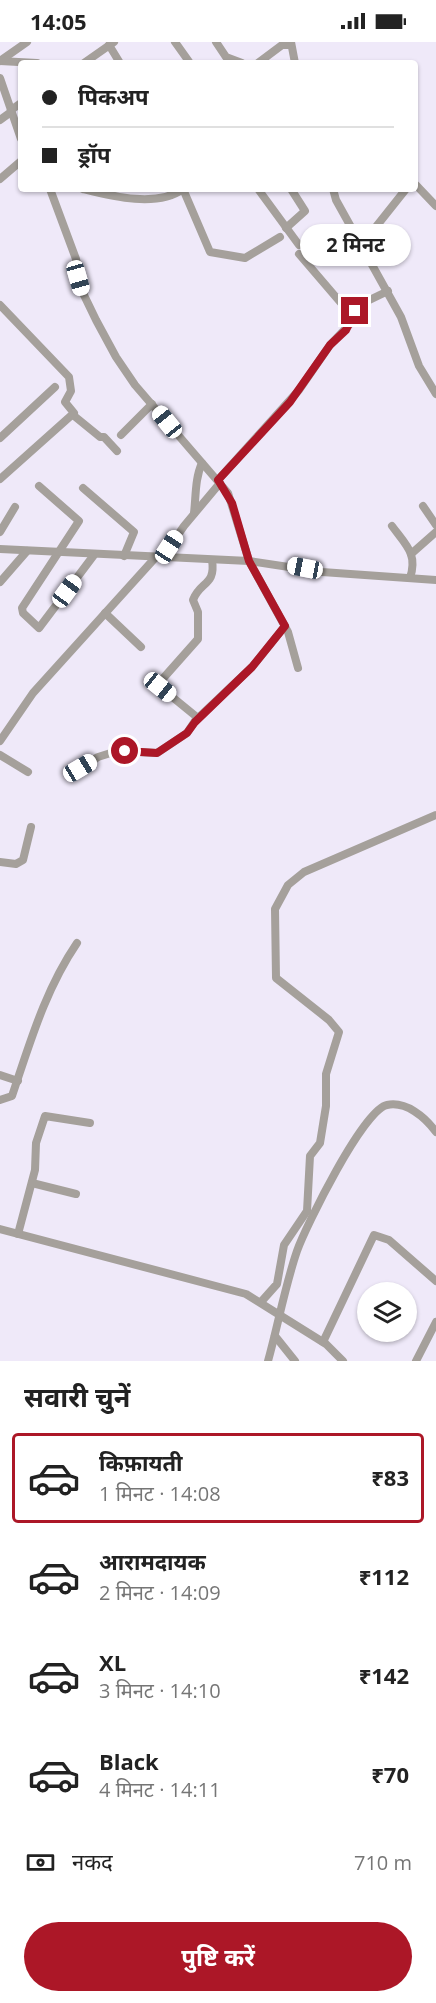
<!DOCTYPE html>
<html lang="hi">
<head>
<meta charset="utf-8">
<style>
	body { margin:0; font-family:"Open Sans","Noto Sans Devanagari",sans-serif; background:#f6f6f6; color:#222; height:100vh; display:flex; flex-direction:column; font-size:22px; white-space:nowrap }
	* { box-sizing:border-box; margin:0 }
	p { font-size:20px; color:#767676 }
	.icon { flex:none; width:33px; height:33px; fill:none; stroke:currentColor; stroke-width:2; stroke-linecap:round; stroke-linejoin:round }
	.map { position:relative; height:1319px; overflow:hidden }
	.panel { display:flex; flex-direction:column; background:#fff; flex:1 }
	.panel>* { flex:none }
	.top-card { position:absolute; left:18px; top:18px; width:400px; height:132px; border-radius:6px; box-shadow:0 2px 4px #0004; display:grid; align-content:center; height:132px; padding:0 24px; background:#fff }
	.tools { position:absolute; left:357px; top:1240px; display:grid; gap:12px }
	.tools a { display:grid; place-items:center; width:60px; height:60px; border-radius:50%; background:#fff; box-shadow:0 2px 4px #0004; font-size:30px }
	.end { position:absolute; width:27px; height:27px; margin:-14px; border:8px solid #ac1727; background:#fff; box-shadow:0 0 0 3px #fff }
	.from { border-radius:50% }
	.bubble { position:absolute; height:42px; border-radius:21px; background:#fff; box-shadow:0 2px 4px #0004; font-size:20px; font-weight:700; line-height:42px; text-align:center }
	.car { position:absolute; width:18px; height:36px; margin:-18px -9px; border-radius:8px; box-shadow:0 0 4px 2px #0007; background:linear-gradient(#fff 24%,#345 0 40%,#fff 0 76%,#345 0 86%,#fff 0) }
	.top-card b { display:flex; align-items:center; gap:21px; height:57px; font-size:22px }
	.top-card b+b { border-top:2px solid #e0e0e0 }
	.top-card i { width:15px; height:15px; background:#222 }
	ul { padding:0; list-style:none }
	li { display:flex; align-items:center; gap:18px; height:90px; margin:0 12px 9px; padding:0 12px; border:3px solid transparent; border-radius:6px }
	li div { flex:1 }
	li b { display:block; font-size:22px }
	li em { font-style:normal; font-weight:700 }
	li.on { border-color:#ac1727 }
	li>.icon { width:54px; height:54px; stroke-width:1.5 }
	h2 { padding:0 24px; font-size:27px; line-height:72px }
	.pay { display:flex; align-items:center; gap:15px; height:66px; padding:0 24px; font-size:22px }
	.pay p { margin-inline-start:auto }
	.primary-button { display:flex; gap:12px; margin-top:auto; padding:12px 24px }
	.primary-button a { flex:1; height:69px; border-radius:36px; background:#ac1727; color:#fff; font-size:24px; font-weight:700; line-height:69px; text-align:center }
	.status { display:flex; justify-content:space-between; align-items:center; height:42px; padding:0 30px; background:#fff; direction:ltr }
	.status svg { height:16px; fill:currentColor }
	.map>svg:first-child { display:block }
	.lines { fill:none; stroke-linecap:round; stroke-linejoin:round }
	.minor { stroke:#a5a09b; stroke-width:8 }
	.route { stroke:#ac1727; stroke-width:8 }
</style>
</head>
<body>
<div class="status"><b>14:05</b><svg viewBox="0 0 49 12"><path d="M0 12V9h3v3zM5 12V6h3v6zM10 12V3h3v9zM15 12V0h3v12zM26 1h20v11H26zM47 4h2v5h-2z"/></svg></div>
<div class="map">
<svg width="436" height="1319" viewBox="0 0 436 1319">
	<rect width="100%" height="100%" fill="#efe9f9"/>
	<g class="lines">
		<!-- minor -->
		<g class="minor">
			<polyline points="175,0 190,21"/>
			<polyline points="216,0 226,15 242,21"/>
			<polyline points="291,0 295,21"/>
			<polyline points="109,3 120,21"/>
			<polyline points="0,19 37,21"/>
			<polyline points="0,19 27,0"/>
			<polyline points="84,21 114,0"/>
			<polyline points="258,21 282,3 291,3"/>
			<polyline points="0,36 21,97"/>
			<polyline points="11,68 21,61"/>
			<polyline points="0,78 11,70"/>
			<polyline points="0,137 21,119"/>
			<polyline points="416,143 436,164"/>
			<polyline points="50,147 76,217 82,249 96,278 116,315 135,343 228,451 249,519 288,590 298,626"/>
			<path d="M83,147C111,154 157,166 183,147"/>
			<polyline points="183,147 210,210 245,216 280,195"/>
			<polyline points="258,147 299,203"/>
			<polyline points="333,147 336,158 401,275 419,324 436,352"/>
			<polyline points="286,186 305,169 291,147"/>
			<polyline points="359,199 375,186 406,147"/>
			<polyline points="299,212 353,275"/>
			<polyline points="0,263 69,335 71,349 65,360 74,371 0,437"/>
			<polyline points="73,373 100,395 104,395 117,409"/>
			<polyline points="121,393 152,362"/>
			<polyline points="0,396 55,345"/>
			<polyline points="218,438 299,348 330,303 349,283 357,264 388,249"/>
			<polyline points="39,444 79,479 22,566 23,571 39,586 94,513"/>
			<polyline points="83,446 134,490 124,514"/>
			<polyline points="423,464 436,483"/>
			<path d="M194,471C196,454 195,436 202,421"/>
			<path d="M392,484C406,503 418,512 410,536"/>
			<polyline points="0,490 15,465"/>
			<polyline points="0,507 249,519 322,530 436,538"/>
			<polyline points="411,512 436,490"/>
			<polyline points="162,516 184,484 220,441"/>
			<polyline points="0,540 27,509"/>
			<polyline points="105,571 141,605"/>
			<path d="M198,676L160,645L159,641L198,597V570L193,558C200,539 216,544 212,518"/>
			<polyline points="0,699 33,651 155,516"/>
			<polyline points="0,713 28,730"/>
			<polyline points="80,726 98,715 117,709 157,711 187,691 195,679 252,625 285,584"/>
			<polyline points="0,820 16,822 23,818 31,785"/>
			<polyline points="0,1033 18,1039"/>
			<path d="M0,1058L12,1054C30,1001 45,948 77,901"/>
			<polyline points="32,1141 76,1152"/>
			<polyline points="0,1187 246,1252 326,1302 343,1319"/>
			<polyline points="18,1192 35,1128 36,1101 45,1074 90,1081"/>
			<polyline points="261,1260 277,1242 284,1203 307,1169 310,1114 320,1101 326,1064 326,1032 339,990 329,978 276,936 275,867 288,843 304,830 436,773"/>
			<polyline points="275,1294 295,1319"/>
			<polyline points="323,1300 374,1193 389,1198 436,1239"/>
			<path d="M268,1319C278,1283 285,1244 297,1209C306,1184 363,1068 387,1063C406,1059 425,1075 436,1090"/>
			<polyline points="416,1319 436,1280"/>
		</g>
	</g>
	<g class="lines">
		<!-- route -->
		<polyline class="route" points="125,709 157,711 187,691 195,680 252,625 285,584 249,519 232,461 218,438 290,360 330,303 346,288 355,269"/>
	</g>
</svg>
<div class="tools">
<a><svg class="icon" aria-label="layers" viewBox="0 0 24 24"><path d="M12 4l9 5-9 5-9-5zM3 14l9 5 9-5"/></svg></a>
</div>
<i class="end from" style="left:125px;top:709px"></i>
<i class="end" style="left:355px;top:269px"></i>
<div class="bubble" style="left:300px;top:182px;width:111px">2 मिनट</div>
<i class="car" style="left:78px;top:236px;rotate:164deg"></i>
<i class="car" style="left:167px;top:380px;rotate:321deg"></i>
<i class="car" style="left:169px;top:505px;rotate:33deg"></i>
<i class="car" style="left:305px;top:526px;rotate:281deg"></i>
<i class="car" style="left:67px;top:549px;rotate:36deg"></i>
<i class="car" style="left:160px;top:645px;rotate:129deg"></i>
<i class="car" style="left:80px;top:726px;rotate:59deg"></i>
<div class="top-card">
<b><i class="from"></i>पिकअप</b>
<b><i></i>ड्रॉप</b>
</div>
</div>
<section class="panel">
<h2>सवारी चुनें</h2>
<ul>
<li class="on"><svg class="icon" aria-label="car" viewBox="0 0 24 24"><path d="M5 17H2v-5l4-1 3-4h7l3 4 3 1v5h-3M9 17h6M6 11h13"/><circle cx="7" cy="17" r="2"/><circle cx="17" cy="17" r="2"/></svg><div><b>किफ़ायती</b><p>1 मिनट · 14:08</p></div><em>₹83</em></li>
<li><svg class="icon" aria-label="car" viewBox="0 0 24 24"><path d="M5 17H2v-5l4-1 3-4h7l3 4 3 1v5h-3M9 17h6M6 11h13"/><circle cx="7" cy="17" r="2"/><circle cx="17" cy="17" r="2"/></svg><div><b>आरामदायक</b><p>2 मिनट · 14:09</p></div><em>₹112</em></li>
<li><svg class="icon" aria-label="car" viewBox="0 0 24 24"><path d="M5 17H2v-5l4-1 3-4h7l3 4 3 1v5h-3M9 17h6M6 11h13"/><circle cx="7" cy="17" r="2"/><circle cx="17" cy="17" r="2"/></svg><div><b>XL</b><p>3 मिनट · 14:10</p></div><em>₹142</em></li>
<li><svg class="icon" aria-label="car" viewBox="0 0 24 24"><path d="M5 17H2v-5l4-1 3-4h7l3 4 3 1v5h-3M9 17h6M6 11h13"/><circle cx="7" cy="17" r="2"/><circle cx="17" cy="17" r="2"/></svg><div><b>Black</b><p>4 मिनट · 14:11</p></div><em>₹70</em></li>
</ul>
<div class="pay"><svg class="icon" aria-label="cash" viewBox="0 0 24 24"><path d="M3 7h18v10H3z"/><circle cx="12" cy="12" r="2"/></svg>नकद<p>710 m</p></div>
<div class="primary-button"><a>पुष्टि करें</a></div>
</section>
</body>
</html>
